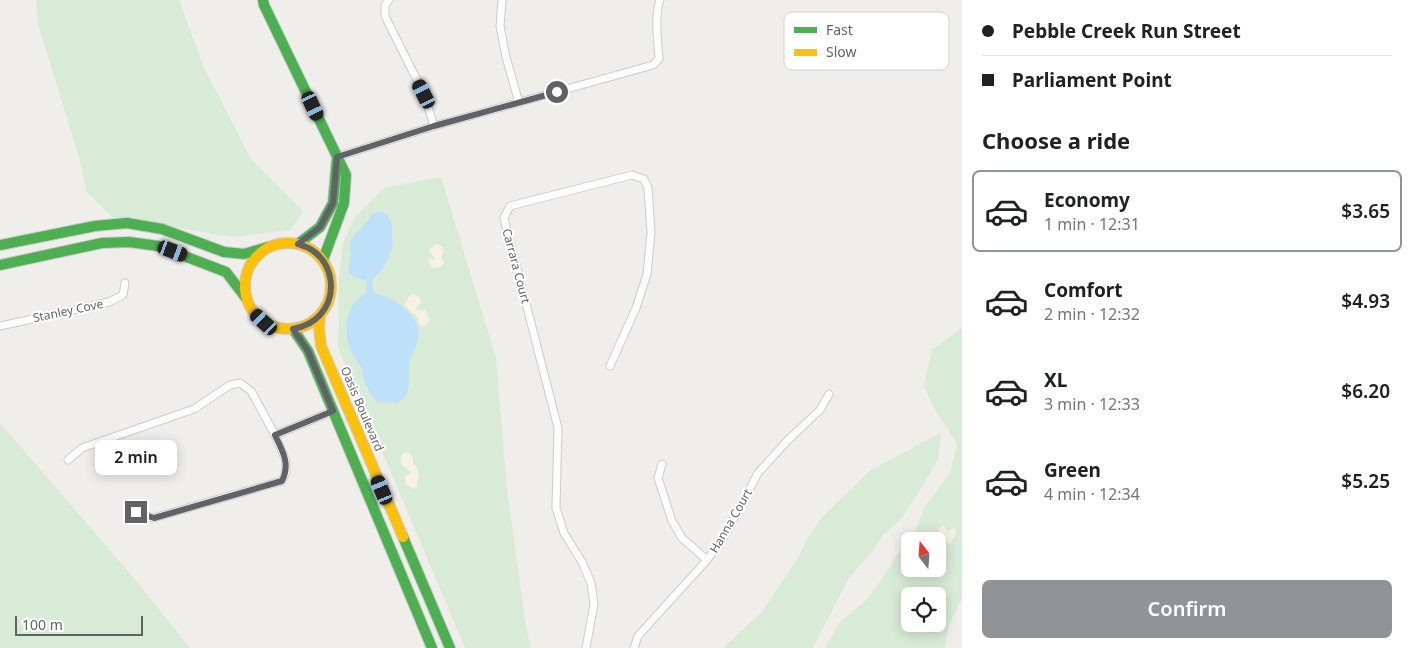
<!DOCTYPE html>
<html lang="en">
<head>
<meta charset="utf-8">
<style>
	body { margin:0; font-family:"Noto Sans",sans-serif; background:#f6f6f6; color:#202124; height:100vh; display:flex; flex-direction:column; font-size:19px; white-space:nowrap }
	* { box-sizing:border-box; margin:0 }
	p { font-size:16px; color:#757577 }
	.icon { flex:none; width:28px; height:28px; fill:none; stroke:currentColor; stroke-width:2; stroke-linecap:round; stroke-linejoin:round }
	.map { position:relative; flex:1; overflow:hidden }
	.sheet { display:flex; flex-direction:column; background:#fff; width:450px }
	.sheet>* { flex:none }
	.banner { display:grid; align-content:center; height:110px; padding:0 20px; background:#fff }
	.needle { width:32px; rotate:343deg }
	.buttons { position:absolute; left:901px; top:532px; display:grid; gap:10px }
	.buttons a { display:grid; place-items:center; width:45px; height:45px; border-radius:8px; background:#fff; box-shadow:0 2px 12px #0003; font-size:25px }
	.scale { position:absolute; left:15px; bottom:12px; width:128px; box-sizing:border-box; padding-left:5px; border:2px solid #5f6368; border-top:0; font-size:14px; line-height:18px; white-space:nowrap; color:#5f6368; -webkit-text-stroke:4px #fff; paint-order:stroke }
	.end { position:absolute; width:22px; height:22px; margin:-11px; border:6px solid #5f6368; background:#fff; box-shadow:0 0 0 2px #fff }
	.from { border-radius:50% }
	.bubble { position:absolute; height:35px; border-radius:8px; background:#fff; box-shadow:0 2px 12px #0003; font-size:16px; font-weight:600; line-height:35px; text-align:center }
	.car { position:absolute; width:15px; height:30px; margin:-15px -8px; border-radius:6px; box-shadow:0 0 4px 1px #0007; background:linear-gradient(#222 24%,#8ab4d8 0 40%,#222 0 76%,#8ab4d8 0 86%,#222 0) }
	.banner b { display:flex; align-items:center; gap:18px; height:48px; font-size:19px }
	.banner b+b { border-top:1px solid #e0e0e0 }
	.banner i { width:12px; height:12px; background:#202124 }
	ul { padding:0; list-style:none }
	li { display:flex; align-items:center; gap:15px; height:82px; margin:0 10px 8px; padding:0 10px; border:2px solid transparent; border-radius:8px }
	li div { flex:1 }
	li b { display:block; font-size:19px }
	li em { font-style:normal; font-weight:600 }
	li.current { border-color:#919496 }
	li>.icon { width:45px; height:45px; stroke-width:1.5 }
	h2 { padding:0 20px; font-size:22px; line-height:60px }
	.button { display:flex; gap:10px; margin-top:auto; padding:10px 20px }
	.button a { flex:1; height:58px; border-radius:8px; background:#919496; color:#fff; font-size:20px; font-weight:600; line-height:58px; text-align:center }
	main { display:flex; flex:1; min-height:0 }
	.map>svg:first-child { display:block }
	.green { fill:#d8ebd6; fill-rule:evenodd }
	.sand { fill:#f6f1e1 }
	.water { fill:#bfe0f9 }
	.lines { fill:none; stroke-linecap:round; stroke-linejoin:round }
	.street-casing { stroke:#cbcccc; stroke-width:9 }
	.fast-casing { stroke:#cacacb; stroke-width:12 }
	.slow-casing { stroke:#cacacb; stroke-width:12 }
	.street { stroke:#fdfcfc; stroke-width:7 }
	.fast { stroke:#4caf50; stroke-width:10 }
	.slow { stroke:#ffc107; stroke-width:10 }
	.route { stroke:#5f6368; stroke-width:6 }
	.labels { text-anchor:middle; stroke-width:4; stroke-linejoin:round; paint-order:stroke }
	.street-label { font-size:12px; fill:#5f6368; stroke:#fff }
	.key { fill:#fff; stroke:#cfd0d2; stroke-width:1 }
	.key-label { font-size:14px; fill:#5f6368 }
</style>
</head>
<body>
<main>
<div class="map">
<svg width="962" height="648" viewBox="0 0 962 648">
	<rect width="100%" height="100%" fill="#efeeea"/>
	<!-- green -->
	<g class="green">
		<polygon points="36,0 179,0 204,68 251,159 303,211 291,230 233,237 112,217 87,192 79,157 38,24"/>
		<polygon points="441,177 496,358 507,489 526,627 531,648 465,648 338,347 339,278 343,243 355,217 384,188"/>
		<path d="M962,328V598L949,624L945,648H825L840,622L867,599L884,576L897,555L909,543L914,535L924,508L950,473L957,444L934,408L924,386L932,350ZM910,541H938V569H910ZM910,596H938V624H910Z"/>
		<polygon points="0,423 133,577 190,648 0,648"/>
		<polygon points="941,433 938,459 923,485 901,519 884,534 872,552 848,579 813,648 723,648 762,612 796,561 807,539 824,515 871,470"/>
	</g>
	<!-- sand -->
	<g class="sand">
		<path d="M437,244L441,246L444,251L441,257L444,264C439,268 437,269 431,267L428,259L432,258V260H434V257L429,252L430,248Z"/>
		<polygon points="411,294 413,294 419,297 421,302 417,306 416,310 424,310 427,312 427,316 430,319 428,323 424,327 419,324 418,318 403,304 407,301 408,297 411,296"/>
		<path d="M408,452L413,458V464L416,465L419,477L417,482V487L413,489L410,486L406,485L404,477L411,472C405,468 398,462 402,454Z"/>
		<polygon points="942,526 944,526 948,532 952,529 954,528 956,533 951,543 945,543 944,545 945,551 941,554 938,551 938,541 931,540 934,536 940,535 938,530"/>
	</g>
	<!-- water -->
	<path class="water" d="M377,212H383L388,216L391,221L393,247L384,267L372,281V286L375,293C381,296 387,297 393,300C403,306 413,314 417,325C422,337 415,347 411,358C408,365 409,374 409,381C409,403 396,405 377,402C372,396 365,386 364,379C363,377 363,374 363,371C362,366 357,363 355,358C345,342 343,324 352,306C358,296 369,296 367,281L350,275C346,267 350,263 351,255C351,250 349,248 350,243C352,235 360,231 365,224C368,221 370,218 372,214Z"/>
	<g class="lines">
		<defs>
			<g id="street">
				<polyline points="389,0 385,5 385,16 424,94 434,126"/>
				<polyline points="502,0 500,26 506,57 519,103"/>
				<path d="M337,157L434,126L653,65L659,59C658,42 654,16 660,0"/>
				<polyline points="0,326 109,302 123,295 125,283"/>
				<polyline points="275,435 333,411"/>
				<polyline points="68,460 82,448 194,409 230,385 240,383 251,391 275,435 286,461 286,472 282,481 153,518 136,512"/>
				<polyline points="662,464 658,478 672,521 682,538 707,560"/>
				<polyline points="586,648 594,604 591,583 582,562 564,533 556,508 558,428 504,218 510,206 632,175 644,179 648,188 651,233 647,274 636,308 610,366"/>
				<polyline points="634,648 638,636 707,560 724,537 758,473 788,440 820,410 829,394"/>
			</g>
			<g id="fast">
				<polyline points="263,0 264,5 346,175 344,203 323,260"/>
				<polyline points="298,244 320,227 333,203 337,158"/>
				<polyline points="0,245 95,226 127,223 162,229 224,252 244,254 268,247"/>
				<polyline points="0,265 102,243 129,242 158,246 226,272 246,298"/>
				<polyline points="293,329 308,351 432,648"/>
				<polyline points="403,537 450,648"/>
			</g>
			<g id="slow">
				<circle cx="288" cy="286" r="43"/>
				<polyline points="320,316 319,327 321,346 403,537"/>
			</g>
		</defs>
		<!-- street casing -->
		<use href="#street" class="street-casing"/>
		<!-- fast casing -->
		<use href="#fast" class="fast-casing"/>
		<!-- slow casing -->
		<use href="#slow" class="slow-casing"/>
		<!-- street -->
		<use href="#street" class="street"/>
		<!-- fast -->
		<use href="#fast" class="fast"/>
		<!-- slow -->
		<use href="#slow" class="slow"/>
	</g>
	<g class="lines">
		<!-- route -->
		<path class="route" d="M136,512L154,518L282,481C291,463 282,451 275,435L333,411L308,351L293,329C303,327 313,323 320,315C337,296 334,265 312,250C308,247 303,246 298,244L320,227L333,203L337,157L434,126L557,92"/>
	</g>
	<g class="labels">
		<!-- street labels -->
		<g class="street-label">
			<text transform="translate(516 266) rotate(75)" y="4">Carrara Court</text>
			<text transform="translate(68 311) rotate(-12)" y="4">Stanley Cove</text>
			<text transform="translate(362 409) rotate(67)" y="4">Oasis Boulevard</text>
			<text transform="translate(731 521) rotate(-60)" y="4">Hanna Court</text>
		</g>
	</g>
	<!-- legend -->
	<rect x="784" y="12" width="165" height="58" rx="8" class="key"/>
	<rect x="794" y="27" width="23" height="6" fill="#4caf50"/>
	<rect x="794" y="49" width="23" height="7" fill="#ffc107"/>
	<g class="key-label">
		<text x="826" y="35">Fast</text>
		<text x="826" y="57">Slow</text>
	</g>
</svg>
<div class="buttons">
<a><svg class="needle" viewBox="-14 -14 28 28"><path d="M0-13l5 13h-10z" fill="#e53935"/><path d="M0 13l5-13h-10z" fill="#757577"/></svg></a>
<a><svg class="icon" aria-label="locate" viewBox="0 0 24 24"><circle cx="12" cy="12" r="6"/><path d="M12 2v4M12 18v4M2 12h4M18 12h4"/></svg></a>
</div>
<div class="scale">100 m</div>
<i class="end from" style="left:557px;top:92px"></i>
<i class="end" style="left:136px;top:512px"></i>
<div class="bubble" style="left:95px;top:440px;width:82px">2 min</div>
<i class="car" style="left:424px;top:94px;rotate:333deg"></i>
<i class="car" style="left:313px;top:106px;rotate:155deg"></i>
<i class="car" style="left:173px;top:251px;rotate:111deg"></i>
<i class="car" style="left:264px;top:322px;rotate:313deg"></i>
<i class="car" style="left:382px;top:490px;rotate:337deg"></i>
</div>
<section class="sheet">
<div class="banner">
<b><i class="from"></i>Pebble Creek Run Street</b>
<b><i></i>Parliament Point</b>
</div>
<h2>Choose a ride</h2>
<ul>
<li class="current"><svg class="icon" aria-label="car" viewBox="0 0 24 24"><path d="M5 17H2v-5l4-1 3-4h7l3 4 3 1v5h-3M9 17h6M6 11h13"/><circle cx="7" cy="17" r="2"/><circle cx="17" cy="17" r="2"/></svg><div><b>Economy</b><p>1 min · 12:31</p></div><em>$3.65</em></li>
<li><svg class="icon" aria-label="car" viewBox="0 0 24 24"><path d="M5 17H2v-5l4-1 3-4h7l3 4 3 1v5h-3M9 17h6M6 11h13"/><circle cx="7" cy="17" r="2"/><circle cx="17" cy="17" r="2"/></svg><div><b>Comfort</b><p>2 min · 12:32</p></div><em>$4.93</em></li>
<li><svg class="icon" aria-label="car" viewBox="0 0 24 24"><path d="M5 17H2v-5l4-1 3-4h7l3 4 3 1v5h-3M9 17h6M6 11h13"/><circle cx="7" cy="17" r="2"/><circle cx="17" cy="17" r="2"/></svg><div><b>XL</b><p>3 min · 12:33</p></div><em>$6.20</em></li>
<li><svg class="icon" aria-label="car" viewBox="0 0 24 24"><path d="M5 17H2v-5l4-1 3-4h7l3 4 3 1v5h-3M9 17h6M6 11h13"/><circle cx="7" cy="17" r="2"/><circle cx="17" cy="17" r="2"/></svg><div><b>Green</b><p>4 min · 12:34</p></div><em>$5.25</em></li>
</ul>
<div class="button"><a>Confirm</a></div>
</section>
</main>
</body>
</html>
